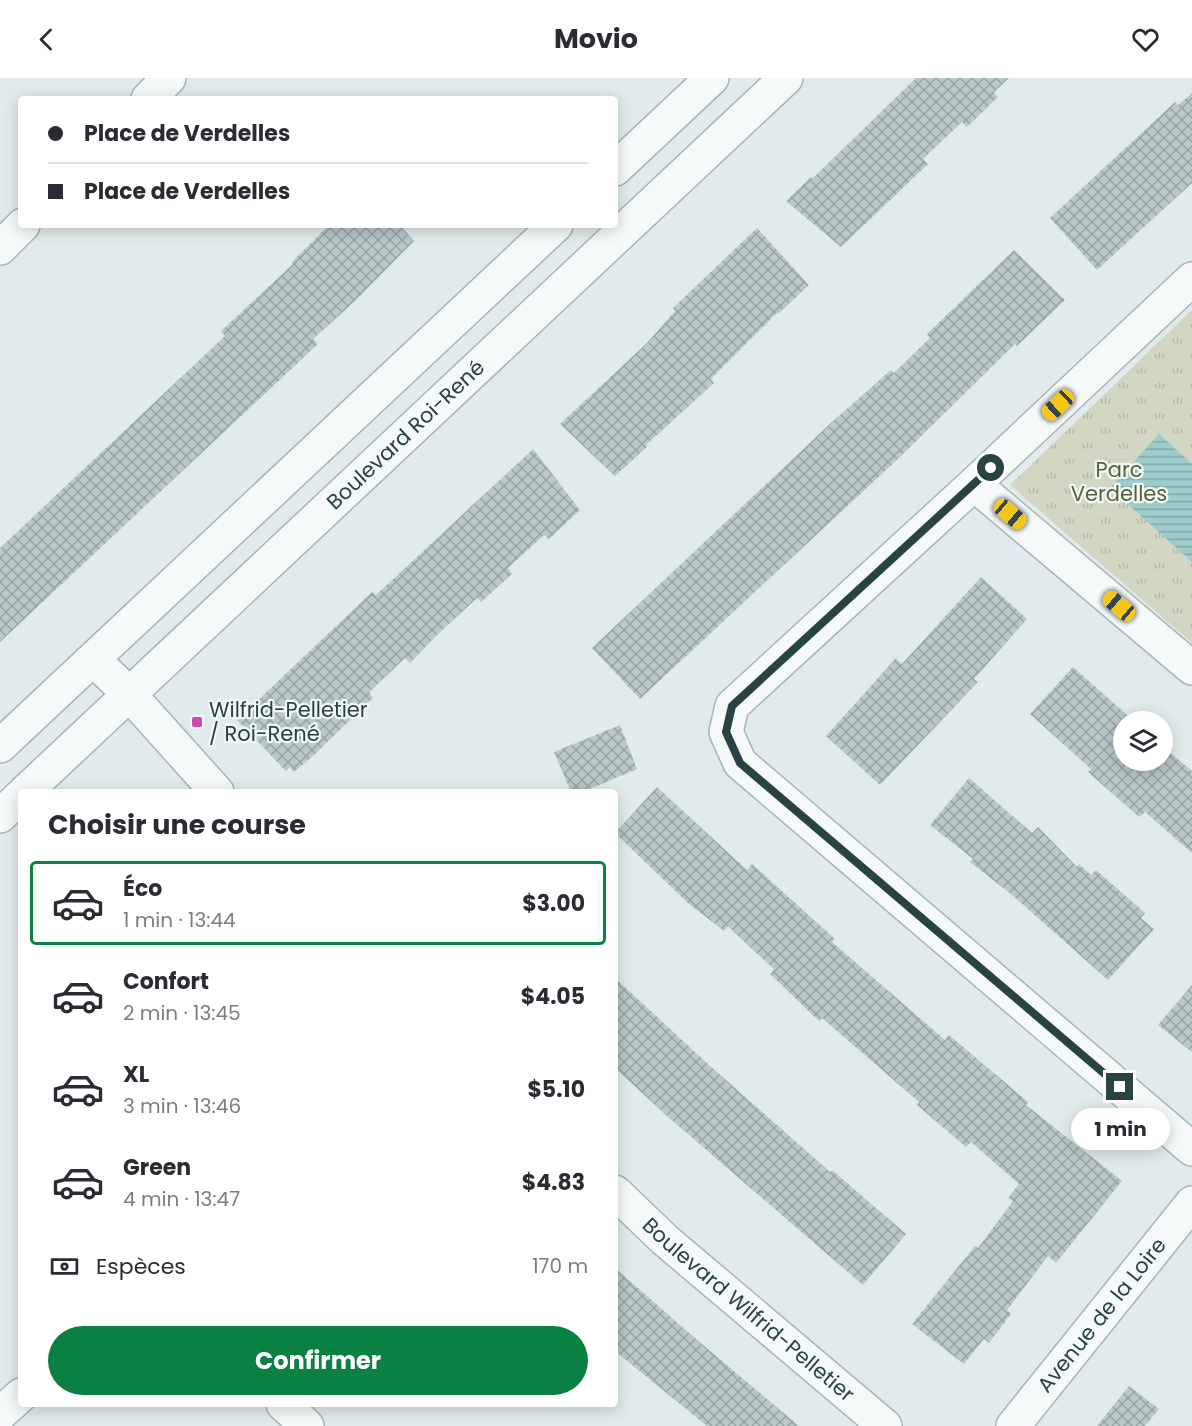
<!DOCTYPE html>
<html lang="fr">
<head>
<meta charset="utf-8">
<style>
	body { margin:0; font-family:Poppins,sans-serif; background:#f7f7f7; color:#2b2b33; height:100vh; display:flex; flex-direction:column; font-size:22px; white-space:nowrap }
	* { box-sizing:border-box; margin:0 }
	p { font-size:20px; color:#7c7c81 }
	.icon { flex:none; width:33px; height:33px; fill:none; stroke:currentColor; stroke-width:2; stroke-linecap:round; stroke-linejoin:round }
	.map { position:relative; flex:1; overflow:hidden }
	.panel { position:absolute; left:18px; top:711px; width:600px; height:618px; display:flex; flex-direction:column; background:#fff; border-radius:6px; box-shadow:0 3px 15px #0003 }
	.panel>* { flex:none }
	.hud { position:absolute; left:18px; top:18px; width:600px; height:132px; border-radius:6px; box-shadow:0 3px 15px #0003; display:grid; align-content:center; height:132px; padding:0 30px; background:#fff }
	.controls { position:absolute; left:1113px; top:633px; display:grid; gap:12px }
	.controls a { display:grid; place-items:center; width:60px; height:60px; border-radius:50%; background:#fff; box-shadow:0 3px 15px #0003; font-size:30px }
	.end { position:absolute; width:27px; height:27px; margin:-14px; border:8px solid #294344; background:#fff; box-shadow:0 0 0 3px #fff }
	.from { border-radius:50% }
	.bubble { position:absolute; height:42px; border-radius:21px; background:#fff; box-shadow:0 3px 15px #0003; font-size:20px; font-weight:700; line-height:42px; text-align:center }
	.car { position:absolute; width:18px; height:36px; margin:-18px -9px; border-radius:8px; box-shadow:0 0 4px 2px #0007; background:linear-gradient(#f5c518 24%,#345 0 40%,#f5c518 0 76%,#345 0 86%,#f5c518 0) }
	.hud b { display:flex; align-items:center; gap:21px; height:57px; font-size:22px }
	.hud b+b { border-top:2px solid #e1e1e2 }
	.hud i { width:15px; height:15px; background:#2b2b33 }
	ul { padding:0; list-style:none }
	li { display:flex; align-items:center; gap:18px; height:84px; margin:0 12px 9px; padding:0 18px; border:3px solid transparent; border-radius:6px }
	li div { flex:1 }
	li b { display:block; font-size:22px }
	li em { font-style:normal; font-weight:700 }
	li.active { border-color:#0b8043 }
	li>.icon { width:54px; height:54px; stroke-width:1.5 }
	h2 { padding:0 30px; font-size:27px; line-height:72px }
	.pay { display:flex; align-items:center; gap:15px; height:66px; padding:0 30px; font-size:22px }
	.pay p { margin-inline-start:auto }
	.primary-button { display:flex; gap:12px; margin-top:auto; padding:12px 30px }
	.primary-button a { flex:1; height:69px; border-radius:36px; background:#0b8043; color:#fff; font-size:24px; font-weight:700; line-height:69px; text-align:center }
	header { display:flex; justify-content:space-between; align-items:center; height:78px; padding:0 30px; background:#fff; font-size:27px; font-weight:700 }
	.map>svg:first-child { display:block }
	.park { fill:url(#park-tufts) }
	.water { fill:url(#water-rules) }
	.building { fill:url(#building-cross-hatch) }
	.lines { fill:none; stroke-linecap:round; stroke-linejoin:round }
	.minor-casing { stroke:#a7b5b6; stroke-width:36 }
	.minor { stroke:#f6f9f9; stroke-width:33 }
	.route { stroke:#294344; stroke-width:8 }
	.poi-dot { fill:#d543ad; stroke:#f2f8f8; stroke-width:2 }
	.labels { text-anchor:middle; stroke-width:4.5; stroke-linejoin:round; paint-order:stroke }
	.street-label { font-size:21px; fill:#294344; stroke:#f2f8f8 }
	.park-label { font-size:21px; fill:#576136; stroke:#f2f8f8 }
	.poi-label { font-size:21px; fill:#294344; stroke:#f2f8f8; text-anchor:start }
</style>
</head>
<body>
<header><svg class="icon" aria-label="back" viewBox="0 0 24 24"><path d="M15 5l-7 7 7 7"/></svg>Movio<svg class="icon" aria-label="heart" viewBox="0 0 24 24"><path d="M12 20l-8-8c-3-5 5-10 8-4 3-6 11-1 8 4z"/></svg></header>
<div class="map">
<svg width="1192" height="1348" viewBox="0 0 1192 1348">
	<defs>
		<pattern id="park-tufts" width="24" height="20" patternUnits="userSpaceOnUse" patternTransform="scale(1.5)"><rect width="24" height="20" fill="#d2d6c3"/><path d="M3 7l-1-3M5 7V3M7 7l1-3M15 17l-1-3M17 17v-4M19 17l1-3" fill="none" stroke="#b4b9a9"/></pattern>
		<pattern id="water-rules" width="6" height="5" patternUnits="userSpaceOnUse" patternTransform="scale(1.5)"><rect width="6" height="5" fill="#9ccdca"/><path d="M0 2.5h6" fill="none" stroke="#7fa8a6"/></pattern>
		<pattern id="building-cross-hatch" width="8" height="8" patternUnits="userSpaceOnUse" patternTransform="scale(1.5)"><rect width="8" height="8" fill="#b9c8c9"/><path d="M0 0l8 8M0 8l8-8" fill="none" stroke="#96a4a5"/></pattern>
	</defs>
	<rect width="100%" height="100%" fill="#e2ebeb"/>
	<!-- park -->
	<polygon class="park" points="1192,232 1192,565 1010,407"/>
	<!-- water -->
	<polygon class="water" points="1159,356 1192,386 1192,484 1110,410"/>
	<!-- building -->
	<g class="building">
		<polygon points="916,0 1009,0 994,14 998,19 967,49 962,44 923,81 928,86 841,169 786,123 811,99 812,101"/>
		<polygon points="1192,15 1192,105 1097,192 1050,140 1175,24 1178,27"/>
		<polygon points="329,147 400,147 414,163 356,222 313,261 318,266 0,564 0,470 225,258 221,253 293,186 292,184"/>
		<polygon points="757,150 809,207 778,236 777,235 711,301 714,305 646,367 647,369 615,398 560,346 647,265 675,233 673,230"/>
		<polygon points="1014,172 1065,222 1017,268 1015,266 900,379 640,621 592,570 832,344 891,292 894,295 930,260 927,256"/>
		<polygon points="533,371 580,432 549,461 544,457 508,490 512,496 481,524 477,520 439,555 410,585 405,580 369,614 373,620 314,677 294,694 290,689 286,693 237,642 372,514 376,517"/>
		<polygon points="981,499 1027,541 974,601 978,604 880,707 826,658 896,580 902,586"/>
		<polygon points="1073,589 1135,644 1124,644 1124,682 1162,682 1162,668 1192,693 1192,775 1145,734 1139,739 1088,694 1091,691 1030,636"/>
		<polygon points="620,647 637,691 582,714 571,714 554,674"/>
		<polygon points="969,700 1032,755 1038,749 1077,789 1079,786 1091,797 1096,792 1145,835 1141,840 1154,851 1108,902 1011,816 970,784 973,781 930,747"/>
		<polygon points="657,709 747,792 752,786 835,861 832,864 945,962 949,957 1028,1024 1026,1027 1122,1103 1056,1185 1048,1178 1007,1232 1011,1236 989,1265 984,1261 964,1286 912,1246 975,1168 978,1170 1013,1123 1008,1120 1019,1106 971,1064 966,1069 917,1027 919,1024 822,940 819,943 770,896 774,891 752,871 728,848 724,853 688,825 615,755"/>
		<polygon points="615,900 709,987 830,1094 832,1092 906,1156 863,1207 667,1038 615,990"/>
		<polygon points="1192,907 1192,974 1158,947"/>
		<polygon points="615,1190 696,1261 799,1348 707,1348 615,1273"/>
		<polygon points="1129,1308 1159,1331 1145,1348 1097,1348"/>
	</g>
	<g class="lines">
		<defs>
			<g id="minor">
				<polyline points="148,21 169,0"/>
				<polyline points="615,91 712,0"/>
				<polyline points="0,170 23,147"/>
				<polyline points="1192,201 974,406 732,628 726,654 740,685 1192,1071"/>
				<polyline points="974,406 1192,590"/>
				<polyline points="93,581 129,616 217,714"/>
				<polyline points="0,668 556,147"/>
				<path id="s1" d="M25,714L786,0"/>
				<polyline points="0,738 21,718"/>
				<path id="s2" d="M615,1114L665,1162L885,1348"/>
				<polyline points="283,1326 307,1348"/>
				<polyline points="0,1336 21,1317"/>
				<path id="s3" d="M1013,1348L1192,1125"/>
			</g>
		</defs>
		<!-- minor casing -->
		<use href="#minor" class="minor-casing"/>
		<!-- minor -->
		<use href="#minor" class="minor"/>
	</g>
	<g class="lines">
		<!-- route -->
		<polyline class="route" points="991,390 732,628 726,654 740,685 1120,1009"/>
	</g>
	<!-- markers -->
	<rect class="poi-dot" x="191" y="638" width="12" height="12" rx="3"/>
	<g class="labels">
		<!-- street labels -->
		<g class="street-label">
			<text dy="7" stroke="none"><textPath href="#s1" startOffset="522">Boulevard Roi-René</textPath></text>
			<text dy="7" stroke="none"><textPath href="#s2" startOffset="178">Boulevard Wilfrid-Pelletier</textPath></text>
			<text dy="7" stroke="none"><textPath href="#s3" startOffset="142">Avenue de la Loire</textPath></text>
		</g>
		<!-- park labels -->
		<g class="park-label">
			<text x="1119" y="399">Parc<tspan x="1119" dy="24">Verdelles</tspan></text>
		</g>
		<!-- poi labels -->
		<g class="poi-label">
			<text x="209" y="639">Wilfrid-Pelletier<tspan x="209" dy="24">/ Roi-René</tspan></text>
		</g>
	</g>
</svg>
<div class="controls">
<a><svg class="icon" aria-label="layers" viewBox="0 0 24 24"><path d="M12 4l9 5-9 5-9-5zM3 14l9 5 9-5"/></svg></a>
</div>
<i class="end from" style="left:991px;top:390px"></i>
<i class="end" style="left:1120px;top:1009px"></i>
<div class="bubble" style="left:1071px;top:1030px;width:99px">1 min</div>
<i class="car" style="left:1058px;top:327px;rotate:227deg"></i>
<i class="car" style="left:1010px;top:436px;rotate:130deg"></i>
<i class="car" style="left:1119px;top:528px;rotate:310deg"></i>
<div class="hud">
<b><i class="from"></i>Place de Verdelles</b>
<b><i></i>Place de Verdelles</b>
</div>
<section class="panel">
<h2>Choisir une course</h2>
<ul>
<li class="active"><svg class="icon" aria-label="car" viewBox="0 0 24 24"><path d="M5 17H2v-5l4-1 3-4h7l3 4 3 1v5h-3M9 17h6M6 11h13"/><circle cx="7" cy="17" r="2"/><circle cx="17" cy="17" r="2"/></svg><div><b>Éco</b><p>1 min · 13:44</p></div><em>$3.00</em></li>
<li><svg class="icon" aria-label="car" viewBox="0 0 24 24"><path d="M5 17H2v-5l4-1 3-4h7l3 4 3 1v5h-3M9 17h6M6 11h13"/><circle cx="7" cy="17" r="2"/><circle cx="17" cy="17" r="2"/></svg><div><b>Confort</b><p>2 min · 13:45</p></div><em>$4.05</em></li>
<li><svg class="icon" aria-label="car" viewBox="0 0 24 24"><path d="M5 17H2v-5l4-1 3-4h7l3 4 3 1v5h-3M9 17h6M6 11h13"/><circle cx="7" cy="17" r="2"/><circle cx="17" cy="17" r="2"/></svg><div><b>XL</b><p>3 min · 13:46</p></div><em>$5.10</em></li>
<li><svg class="icon" aria-label="car" viewBox="0 0 24 24"><path d="M5 17H2v-5l4-1 3-4h7l3 4 3 1v5h-3M9 17h6M6 11h13"/><circle cx="7" cy="17" r="2"/><circle cx="17" cy="17" r="2"/></svg><div><b>Green</b><p>4 min · 13:47</p></div><em>$4.83</em></li>
</ul>
<div class="pay"><svg class="icon" aria-label="cash" viewBox="0 0 24 24"><path d="M3 7h18v10H3z"/><circle cx="12" cy="12" r="2"/></svg>Espèces<p>170 m</p></div>
<div class="primary-button"><a>Confirmer</a></div>
</section>
</div>
</body>
</html>
